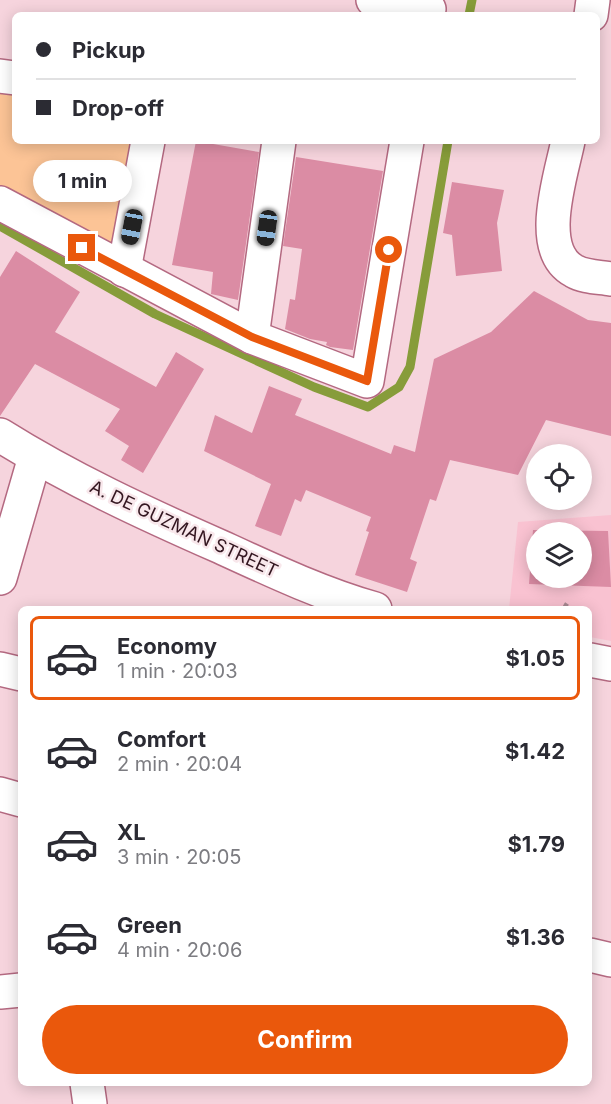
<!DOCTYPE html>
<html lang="en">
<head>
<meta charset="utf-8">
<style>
	body { margin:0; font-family:Inter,sans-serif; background:#f7f7f7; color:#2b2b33; height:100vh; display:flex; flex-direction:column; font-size:22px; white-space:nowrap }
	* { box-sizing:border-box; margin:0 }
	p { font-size:20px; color:#7c7c81 }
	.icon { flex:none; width:33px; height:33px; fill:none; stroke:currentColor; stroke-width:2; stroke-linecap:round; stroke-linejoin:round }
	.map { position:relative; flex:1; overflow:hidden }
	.sheet { position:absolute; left:18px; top:606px; width:574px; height:480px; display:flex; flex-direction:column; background:#fff; border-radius:9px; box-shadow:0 3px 15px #0003 }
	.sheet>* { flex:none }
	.top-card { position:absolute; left:12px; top:12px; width:588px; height:132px; border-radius:9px; box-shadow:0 3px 15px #0003; display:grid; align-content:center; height:132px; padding:0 24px; background:#fff }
	.buttons { position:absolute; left:526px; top:444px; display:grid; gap:12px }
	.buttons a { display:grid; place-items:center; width:66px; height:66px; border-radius:50%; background:#fff; box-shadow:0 3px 15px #0003; font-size:30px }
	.end { position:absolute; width:27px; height:27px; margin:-14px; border:8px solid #ea580c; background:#fff; box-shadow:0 0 0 3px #fff }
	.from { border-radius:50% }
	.bubble { position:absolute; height:42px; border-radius:21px; background:#fff; box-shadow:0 3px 15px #0003; font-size:20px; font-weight:700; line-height:42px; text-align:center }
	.car { position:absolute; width:18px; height:36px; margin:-18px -9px; border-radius:8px; box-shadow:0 0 4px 2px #0007; background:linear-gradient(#222 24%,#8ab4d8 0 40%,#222 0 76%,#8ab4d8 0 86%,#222 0) }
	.top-card b { display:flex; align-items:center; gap:21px; height:57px; font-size:22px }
	.top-card b+b { border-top:2px solid #e1e1e2 }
	.top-card i { width:15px; height:15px; background:#2b2b33 }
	ul { padding:10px 0 0; list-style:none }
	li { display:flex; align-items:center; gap:18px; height:84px; margin:0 12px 9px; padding:0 12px; border:3px solid transparent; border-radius:9px }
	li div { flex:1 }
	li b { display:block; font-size:22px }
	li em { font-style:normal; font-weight:700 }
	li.selected { border-color:#ea580c }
	li>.icon { width:54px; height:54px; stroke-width:1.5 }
	.action { display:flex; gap:12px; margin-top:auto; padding:12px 24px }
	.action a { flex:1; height:69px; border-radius:36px; background:#ea580c; color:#fff; font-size:24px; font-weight:700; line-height:69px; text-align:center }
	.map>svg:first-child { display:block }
	.built { fill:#f9c2d1; fill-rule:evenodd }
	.green { fill:#fcc496 }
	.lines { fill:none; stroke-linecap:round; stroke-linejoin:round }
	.stream { stroke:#879c3a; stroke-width:9 }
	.building { fill:#db8ca4; fill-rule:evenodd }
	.minor-casing { stroke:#b46981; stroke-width:36 }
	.path { stroke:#a98992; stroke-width:4; stroke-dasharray:4.5 4.5; stroke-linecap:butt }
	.minor { stroke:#fff; stroke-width:33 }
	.route { stroke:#ea580c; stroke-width:8 }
	.labels { text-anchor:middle; stroke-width:5; stroke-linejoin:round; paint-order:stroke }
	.street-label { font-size:18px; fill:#331620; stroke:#f8e7eb }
</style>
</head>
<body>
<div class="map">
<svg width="611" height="1104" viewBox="0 0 611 1104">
	<rect width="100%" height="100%" fill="#f6d4dd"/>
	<!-- built -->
	<path class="built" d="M611,515V641L590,637V609H509L518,522ZM537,532H582V578H537Z"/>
	<!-- green -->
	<polygon class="green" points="0,83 15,85 15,141 140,141 116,252 0,189"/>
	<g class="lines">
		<!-- stream -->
		<g class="stream">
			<polyline points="469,15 472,0"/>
			<polyline points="0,226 155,314 314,387 368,407 399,387 410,367 448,141"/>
		</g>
	</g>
	<!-- building -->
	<g class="building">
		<polygon points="196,141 259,152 238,300 211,294 213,272 172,265"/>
		<polygon points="296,157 383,171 353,350 330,347 326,345 327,342 310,339 285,329 290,299 295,300 302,249 283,246"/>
		<polygon points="452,182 504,190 497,223 502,271 456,276 452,235 443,233"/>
		<polygon points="16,251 80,292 55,332 156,387 176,352 204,369 143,473 121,460 129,446 105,431 120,409 35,364 0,416 0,277"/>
		<polygon points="534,291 588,320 611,323 611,436 546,420 518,475 450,460 436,501 430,499 410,559 417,562 407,592 355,575 369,532 366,531 371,517 306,490 301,502 295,499 281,536 255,526 271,484 204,451 215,415 252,433 269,386 302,399 295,415 391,454 394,445 415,452 434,359 491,332"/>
		<path d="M533,530L608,531L611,587L529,584ZM537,532H582V578H537Z"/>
	</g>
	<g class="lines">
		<defs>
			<g id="minor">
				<polyline points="373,0 429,9"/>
				<polyline points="591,15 593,0"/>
				<polyline points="0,76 15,78"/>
				<path d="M568,141C561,176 535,250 574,271C584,277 600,277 611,279"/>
				<polyline points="0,203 252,337 367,381 407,141"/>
				<polyline points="124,270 148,141"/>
				<polyline points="252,337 279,141"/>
				<path d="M0,435C70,479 146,514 221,547C271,570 322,594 375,609"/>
				<polyline points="0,578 35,457"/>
				<polyline points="590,660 611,664"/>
				<polyline points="0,669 21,674"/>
				<polyline points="0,794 21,800"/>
				<polyline points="590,955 611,960"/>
				<polyline points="0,992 21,990"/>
				<polyline points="87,1083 90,1104"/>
			</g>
		</defs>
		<!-- minor casing -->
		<use href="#minor" class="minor-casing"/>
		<!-- path -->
		<polyline class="path" points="564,604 572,609"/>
		<!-- minor -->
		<use href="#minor" class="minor"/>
	</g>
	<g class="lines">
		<!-- route -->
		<polyline class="route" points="82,248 252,337 367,381 389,250"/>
	</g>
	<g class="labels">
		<!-- street labels -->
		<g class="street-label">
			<text transform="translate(184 529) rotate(25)" y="6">A. DE GUZMAN STREET</text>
		</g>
	</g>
</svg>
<div class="buttons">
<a><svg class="icon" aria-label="locate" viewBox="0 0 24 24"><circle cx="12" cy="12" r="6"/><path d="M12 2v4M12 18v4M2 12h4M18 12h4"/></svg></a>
<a><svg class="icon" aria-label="layers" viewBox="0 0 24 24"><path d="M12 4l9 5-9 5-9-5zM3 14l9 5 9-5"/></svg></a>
</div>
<i class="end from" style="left:389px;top:250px"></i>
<i class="end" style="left:82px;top:248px"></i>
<div class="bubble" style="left:33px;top:160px;width:99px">1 min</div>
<i class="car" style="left:132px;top:227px;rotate:191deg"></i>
<i class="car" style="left:267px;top:228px;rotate:188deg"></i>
<div class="top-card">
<b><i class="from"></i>Pickup</b>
<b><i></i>Drop-off</b>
</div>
<section class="sheet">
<ul>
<li class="selected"><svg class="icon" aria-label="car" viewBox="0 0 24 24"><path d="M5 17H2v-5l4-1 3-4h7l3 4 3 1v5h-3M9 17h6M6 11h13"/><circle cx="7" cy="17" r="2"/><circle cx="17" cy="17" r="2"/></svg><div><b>Economy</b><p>1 min · 20:03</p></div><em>$1.05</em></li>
<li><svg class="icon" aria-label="car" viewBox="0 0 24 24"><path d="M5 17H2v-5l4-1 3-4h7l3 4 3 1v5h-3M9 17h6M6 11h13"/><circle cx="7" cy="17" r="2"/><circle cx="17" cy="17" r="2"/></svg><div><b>Comfort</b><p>2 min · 20:04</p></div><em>$1.42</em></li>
<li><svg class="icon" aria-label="car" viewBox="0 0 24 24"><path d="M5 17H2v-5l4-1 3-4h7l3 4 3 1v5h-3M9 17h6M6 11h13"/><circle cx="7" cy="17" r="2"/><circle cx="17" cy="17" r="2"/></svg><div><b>XL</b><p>3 min · 20:05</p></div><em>$1.79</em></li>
<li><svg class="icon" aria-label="car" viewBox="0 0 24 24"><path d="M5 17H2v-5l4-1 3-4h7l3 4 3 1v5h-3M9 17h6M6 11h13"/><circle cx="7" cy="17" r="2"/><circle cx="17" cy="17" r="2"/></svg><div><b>Green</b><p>4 min · 20:06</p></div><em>$1.36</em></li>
</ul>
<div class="action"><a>Confirm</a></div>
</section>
</div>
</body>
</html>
